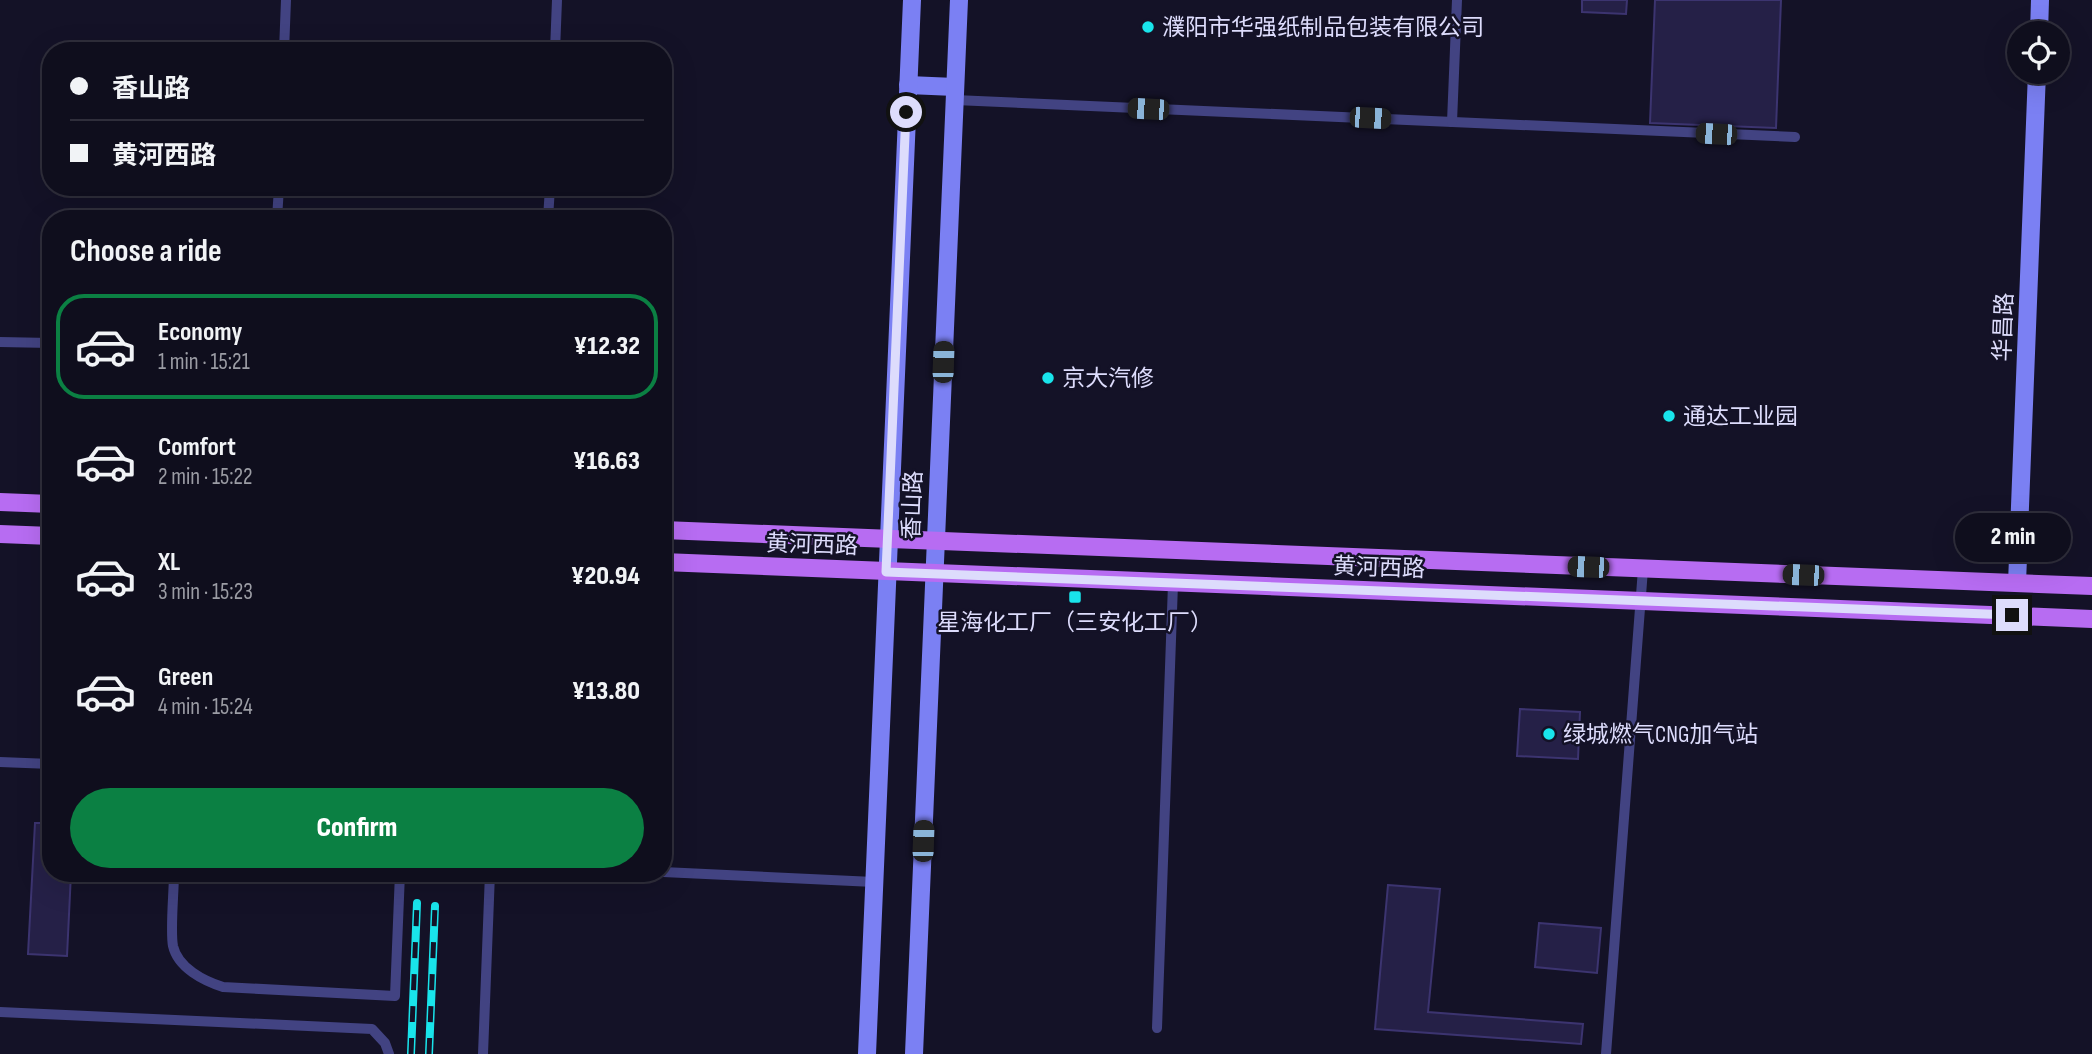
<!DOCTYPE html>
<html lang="en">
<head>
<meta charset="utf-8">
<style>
	body { margin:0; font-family:"Sofia Sans Condensed","Noto Sans SC",sans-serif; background:#1d1c2a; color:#f1f3f6; height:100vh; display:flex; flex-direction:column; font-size:26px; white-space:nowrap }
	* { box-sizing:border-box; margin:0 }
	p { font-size:23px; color:#9b9ca4 }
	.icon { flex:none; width:38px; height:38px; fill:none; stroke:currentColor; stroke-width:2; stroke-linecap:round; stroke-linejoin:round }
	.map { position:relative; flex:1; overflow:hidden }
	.side { position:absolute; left:42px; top:210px; width:630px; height:672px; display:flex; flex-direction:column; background:#0f0e1d; border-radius:28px; box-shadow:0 7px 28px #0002,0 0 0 2px #2f2e3b }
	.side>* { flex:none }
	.hud { position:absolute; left:42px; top:42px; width:630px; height:154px; border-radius:28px; box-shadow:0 7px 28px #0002,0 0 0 2px #2f2e3b; display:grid; align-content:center; height:154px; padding:0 28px; background:#0f0e1d }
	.tools { position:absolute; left:2007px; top:21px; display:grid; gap:14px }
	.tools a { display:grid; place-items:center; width:63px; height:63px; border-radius:50%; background:#0f0e1d; box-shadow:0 7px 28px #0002,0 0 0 2px #2f2e3b; font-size:35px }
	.end { position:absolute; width:32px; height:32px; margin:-16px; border:9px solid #dddcfc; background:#111; box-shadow:0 0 0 4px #111 }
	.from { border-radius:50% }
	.bubble { position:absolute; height:49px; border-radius:24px; background:#0f0e1d; box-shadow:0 7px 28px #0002,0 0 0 2px #2f2e3b; font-size:23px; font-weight:800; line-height:49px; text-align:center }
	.car { position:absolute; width:21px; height:42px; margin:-21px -10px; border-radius:9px; box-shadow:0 0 5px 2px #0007; background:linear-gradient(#222 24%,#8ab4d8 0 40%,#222 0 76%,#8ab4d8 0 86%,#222 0) }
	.hud b { display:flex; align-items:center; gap:24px; height:66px; font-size:26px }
	.hud b+b { border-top:2px solid #2f2e3b }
	.hud i { width:18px; height:18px; background:#f1f3f6 }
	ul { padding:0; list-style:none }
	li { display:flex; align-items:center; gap:21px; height:105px; margin:0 14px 10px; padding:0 14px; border:4px solid transparent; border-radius:28px }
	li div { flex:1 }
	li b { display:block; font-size:26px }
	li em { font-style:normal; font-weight:800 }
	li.current { border-color:#0b8043 }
	li>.icon { width:63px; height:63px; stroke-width:1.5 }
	h2 { padding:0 28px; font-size:32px; line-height:84px }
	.button { display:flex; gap:14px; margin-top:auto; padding:14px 28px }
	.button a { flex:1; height:80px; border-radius:42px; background:#0b8043; color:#fff; font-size:28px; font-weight:800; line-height:80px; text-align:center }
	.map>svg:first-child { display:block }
	.building { fill:#252047; stroke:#3c3470; stroke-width:2 }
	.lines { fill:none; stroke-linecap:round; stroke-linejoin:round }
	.lane { stroke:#424382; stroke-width:10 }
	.secondary { stroke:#7b80f3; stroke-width:18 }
	.primary { stroke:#b76cf2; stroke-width:18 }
	.rail-casing { stroke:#19e4eb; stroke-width:8 }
	.rail { stroke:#141227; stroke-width:5; stroke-dasharray:16; stroke-linecap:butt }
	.route { stroke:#dddcfc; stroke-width:9 }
	.poi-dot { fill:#19e4eb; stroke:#141227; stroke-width:2.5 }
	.labels { text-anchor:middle; stroke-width:5; stroke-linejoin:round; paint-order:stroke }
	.poi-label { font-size:23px; fill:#dddcfc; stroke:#141227; text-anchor:start }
	.street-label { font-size:23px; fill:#dddcfc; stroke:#141227 }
</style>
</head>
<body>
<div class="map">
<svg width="2092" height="1054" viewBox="0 0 2092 1054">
	<rect width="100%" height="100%" fill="#141227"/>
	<!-- building -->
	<g class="building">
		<polygon points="1582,0 1627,0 1626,14 1582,12"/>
		<polygon points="1655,0 1781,0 1776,128 1650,123"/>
		<polygon points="1520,709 1580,712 1578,759 1517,756"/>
		<polygon points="35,823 51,823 51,873 71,873 67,956 28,954"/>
		<polygon points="1388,885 1440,889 1428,1012 1583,1024 1581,1044 1375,1029"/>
		<polygon points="1539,923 1601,928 1597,973 1535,967"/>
	</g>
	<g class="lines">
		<!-- lane -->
		<g class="lane">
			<polyline points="284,51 286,0"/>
			<polyline points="555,51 557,0"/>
			<polyline points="955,100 1795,137"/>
			<polyline points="1452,122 1457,0"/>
			<polyline points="277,219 279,187"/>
			<polyline points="548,219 550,187"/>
			<polyline points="0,342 51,343"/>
			<polyline points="0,762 51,764"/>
			<polyline points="663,872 874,882"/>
			<path d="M174,873C174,892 170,930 173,946C178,968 204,981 223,987L395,996L400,873"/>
			<polyline points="0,1012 372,1029 385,1043 389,1054"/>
			<polyline points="1157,1028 1173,584"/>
			<polyline points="483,1054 490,873"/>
			<polyline points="1606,1054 1643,569"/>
		</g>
		<!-- secondary -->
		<g class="secondary">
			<polyline points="2039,33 2040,0"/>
			<polyline points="908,85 955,87"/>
			<polyline points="2017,583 2037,72"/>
			<polyline points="867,1054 912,0"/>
			<polyline points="914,1054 959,0"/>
		</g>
		<!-- primary -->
		<g class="primary">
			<polyline points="0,502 51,504"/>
			<polyline points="663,530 2092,586"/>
			<polyline points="0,534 51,536"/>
			<polyline points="663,562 2092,619"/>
		</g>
		<defs>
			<g id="rail">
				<polyline points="411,1054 417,903"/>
				<polyline points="429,1054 435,906"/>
			</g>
		</defs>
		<!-- rail casing -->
		<use href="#rail" class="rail-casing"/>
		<!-- rail -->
		<use href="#rail" class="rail"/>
	</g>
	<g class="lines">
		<!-- route -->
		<polyline class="route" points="906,112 886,572 2012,615"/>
	</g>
	<!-- markers -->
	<g class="poi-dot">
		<circle cx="1148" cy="27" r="7"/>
		<circle cx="1048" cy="378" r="7"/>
		<circle cx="1669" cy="416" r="7"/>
		<rect x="1068" y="590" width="14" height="14" rx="3.5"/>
		<circle cx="1549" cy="734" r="7"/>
	</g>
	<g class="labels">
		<!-- poi labels -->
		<g class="poi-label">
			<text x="1162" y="35">濮阳市华强纸制品包装有限公司</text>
			<text x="1062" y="386">京大汽修</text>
			<text x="1683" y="424">通达工业园</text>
			<text x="1075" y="630" text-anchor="middle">星海化工厂（三安化工厂）</text>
			<text x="1563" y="742">绿城燃气CNG加气站</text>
		</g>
		<!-- street labels -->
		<g class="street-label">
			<text transform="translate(2003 327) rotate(-88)" y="8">华昌路</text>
			<text transform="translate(912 505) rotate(-88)" y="8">香山路</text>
			<text transform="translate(812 544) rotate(2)" y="8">黄河西路</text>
			<text transform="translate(1379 567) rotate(2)" y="8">黄河西路</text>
		</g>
	</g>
</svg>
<div class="tools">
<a><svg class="icon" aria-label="locate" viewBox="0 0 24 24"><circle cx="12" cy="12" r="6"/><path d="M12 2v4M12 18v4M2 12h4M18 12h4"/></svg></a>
</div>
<i class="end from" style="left:906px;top:112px"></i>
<i class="end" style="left:2012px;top:615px"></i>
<div class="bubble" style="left:1955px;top:513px;width:116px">2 min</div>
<i class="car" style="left:1148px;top:109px;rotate:273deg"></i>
<i class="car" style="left:1370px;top:118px;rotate:93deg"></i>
<i class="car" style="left:1716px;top:134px;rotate:273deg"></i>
<i class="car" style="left:943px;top:362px;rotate:2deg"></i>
<i class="car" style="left:1588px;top:567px;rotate:272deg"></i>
<i class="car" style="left:1803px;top:575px;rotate:272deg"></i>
<i class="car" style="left:923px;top:841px;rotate:2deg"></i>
<div class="hud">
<b><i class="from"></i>香山路</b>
<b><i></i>黄河西路</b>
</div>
<section class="side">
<h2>Choose a ride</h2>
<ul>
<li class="current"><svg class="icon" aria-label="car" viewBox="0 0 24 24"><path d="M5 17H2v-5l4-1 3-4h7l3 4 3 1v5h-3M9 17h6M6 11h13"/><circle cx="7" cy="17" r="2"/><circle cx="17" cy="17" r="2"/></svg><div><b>Economy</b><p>1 min · 15:21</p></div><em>¥12.32</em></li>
<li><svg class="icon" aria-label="car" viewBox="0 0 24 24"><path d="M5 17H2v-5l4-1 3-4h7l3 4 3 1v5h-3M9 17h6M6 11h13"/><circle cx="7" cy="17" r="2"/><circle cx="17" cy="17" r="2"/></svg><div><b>Comfort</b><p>2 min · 15:22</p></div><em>¥16.63</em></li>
<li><svg class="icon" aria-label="car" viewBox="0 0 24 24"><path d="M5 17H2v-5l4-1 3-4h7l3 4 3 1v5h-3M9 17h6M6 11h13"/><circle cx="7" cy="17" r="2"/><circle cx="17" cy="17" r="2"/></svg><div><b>XL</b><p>3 min · 15:23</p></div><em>¥20.94</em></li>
<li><svg class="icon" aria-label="car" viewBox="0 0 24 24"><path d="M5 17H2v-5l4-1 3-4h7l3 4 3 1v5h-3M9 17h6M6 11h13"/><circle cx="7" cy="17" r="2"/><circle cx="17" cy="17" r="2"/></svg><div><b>Green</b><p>4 min · 15:24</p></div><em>¥13.80</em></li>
</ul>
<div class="button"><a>Confirm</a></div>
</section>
</div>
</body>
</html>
